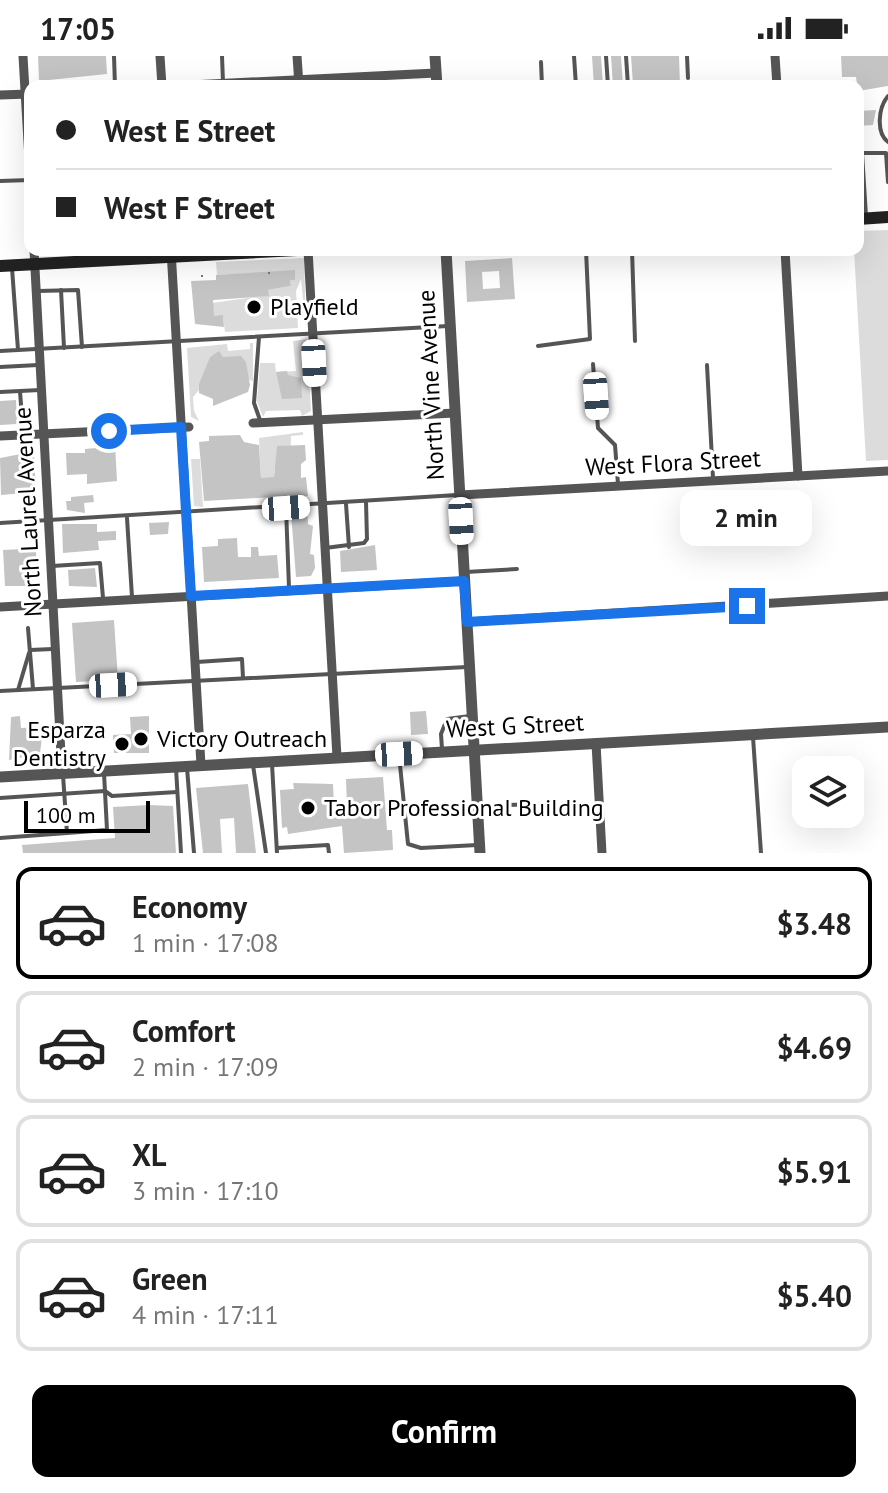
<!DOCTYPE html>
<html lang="en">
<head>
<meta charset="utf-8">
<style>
	body { margin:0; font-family:"PT Sans",sans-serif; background:#f2f2f2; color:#222; height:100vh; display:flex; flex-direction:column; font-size:30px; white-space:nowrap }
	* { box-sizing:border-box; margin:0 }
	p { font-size:26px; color:#767676 }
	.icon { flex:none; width:44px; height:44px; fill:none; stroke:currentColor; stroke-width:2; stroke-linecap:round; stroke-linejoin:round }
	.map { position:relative; height:797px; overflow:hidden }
	.panel { display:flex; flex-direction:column; background:#fff; flex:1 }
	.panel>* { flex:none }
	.guide { position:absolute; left:24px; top:24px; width:840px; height:176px; border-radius:16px; box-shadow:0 8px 32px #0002; display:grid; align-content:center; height:176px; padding:0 32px; background:#fff }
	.tools { position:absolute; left:792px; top:700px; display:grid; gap:16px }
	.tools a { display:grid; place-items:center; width:72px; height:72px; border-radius:16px; background:#fff; box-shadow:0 8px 32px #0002; font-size:40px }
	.scale { position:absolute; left:24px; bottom:20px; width:126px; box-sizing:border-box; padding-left:8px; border:4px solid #000; border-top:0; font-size:22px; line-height:28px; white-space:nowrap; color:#000; -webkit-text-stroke:6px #fff; paint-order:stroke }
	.end { position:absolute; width:36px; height:36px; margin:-18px; border:10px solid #1a73e8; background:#fff; box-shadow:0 0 0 4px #fff }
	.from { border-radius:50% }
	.bubble { position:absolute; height:56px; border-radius:16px; background:#fff; box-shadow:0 8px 32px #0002; font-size:26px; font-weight:700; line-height:56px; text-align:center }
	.car { position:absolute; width:24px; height:48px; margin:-24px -12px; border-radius:10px; box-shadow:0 0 6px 2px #0007; background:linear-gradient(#fff 24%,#345 0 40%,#fff 0 76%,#345 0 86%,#fff 0) }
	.guide b { display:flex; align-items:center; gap:28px; height:76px; font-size:30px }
	.guide b+b { border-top:2px solid #e0e0e0 }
	.guide i { width:20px; height:20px; background:#222 }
	ul { padding:14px 0 0; list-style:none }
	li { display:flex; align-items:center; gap:24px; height:112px; margin:0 16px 12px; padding:0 16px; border:4px solid #e0e0e0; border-radius:16px }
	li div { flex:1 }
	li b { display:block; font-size:30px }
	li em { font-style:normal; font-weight:700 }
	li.selected { border-color:#000 }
	li>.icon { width:72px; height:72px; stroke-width:1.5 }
	.button { display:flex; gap:16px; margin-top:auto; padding:16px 32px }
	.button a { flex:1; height:92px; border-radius:16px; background:#000; color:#fff; font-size:32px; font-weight:700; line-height:92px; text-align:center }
	.status { display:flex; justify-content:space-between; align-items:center; height:56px; padding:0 40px; background:#fff; direction:ltr }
	.status svg { height:22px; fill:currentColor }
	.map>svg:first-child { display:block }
	.green { fill:#dcdcdc }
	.building { fill:#c4c4c4; fill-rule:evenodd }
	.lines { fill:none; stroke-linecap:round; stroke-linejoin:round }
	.path { stroke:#777; stroke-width:2; stroke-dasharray:2 4; stroke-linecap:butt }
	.service { stroke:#555; stroke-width:4 }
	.minor { stroke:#555; stroke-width:9 }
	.tertiary { stroke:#555; stroke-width:11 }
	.secondary { stroke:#222; stroke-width:12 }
	.route { stroke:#1a73e8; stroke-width:10 }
	.poi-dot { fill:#000; stroke:#fff; stroke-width:3 }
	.labels { text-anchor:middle; stroke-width:6; stroke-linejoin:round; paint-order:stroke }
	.poi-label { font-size:24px; fill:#000; stroke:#fff; text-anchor:start }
	.street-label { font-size:24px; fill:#000; stroke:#fff }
</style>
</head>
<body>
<div class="status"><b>17:05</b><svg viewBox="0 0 49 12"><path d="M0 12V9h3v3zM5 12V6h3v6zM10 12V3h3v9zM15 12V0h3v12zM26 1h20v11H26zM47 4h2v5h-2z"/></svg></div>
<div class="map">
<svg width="888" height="797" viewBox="0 0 888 797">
	<rect width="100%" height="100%" fill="#fff"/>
	<!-- green -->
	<g class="green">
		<polygon points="888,174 888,404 866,405 854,194 858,194 858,175"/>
		<polygon points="304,202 306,273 301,223 296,235 298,272 225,276 223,260 214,260 212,247 268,239 268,234 291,230 290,224 295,223 295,215 217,219 216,206"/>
		<polygon points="307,283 311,355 302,360 300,354 266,355 263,361 257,345 260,307 275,307 276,316 296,315 293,285"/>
		<polygon points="250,287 253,287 253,325 247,323 246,306 241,301 223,301 219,296 210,301 199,334 193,341 194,355 199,365 191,361 187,292 227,288 228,295 250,293"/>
		<polygon points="303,376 303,379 291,380 290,413 274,414 275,428 261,422 259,382"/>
		<polygon points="191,403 200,403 203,451 194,450"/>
	</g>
	<!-- building -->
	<g class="building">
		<polygon points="38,0 106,0 107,18 39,25"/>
		<polygon points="592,0 601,0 603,30 594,30"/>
		<polygon points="611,0 621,0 623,30 613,30"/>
		<polygon points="631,0 679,0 680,30 669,30 668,26 633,28"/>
		<polygon points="841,0 888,0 888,30 858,35 856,21 842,21"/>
		<polygon points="876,54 873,69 858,70 858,55"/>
		<path d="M512,202L515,243L467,246L465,205ZM499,215L500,232L483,233L482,216Z"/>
		<polygon points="295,214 295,224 290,224 291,230 268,234 269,240 213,244 214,260 223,259 224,271 195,268 191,225 216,224 216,219"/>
		<polygon points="219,295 223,301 241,300 246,306 250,329 248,336 213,350 213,343 199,337 199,328 210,301"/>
		<polygon points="287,315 288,319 301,322 302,342 282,343 276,316"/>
		<polygon points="16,344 17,368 0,369 0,345"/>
		<polygon points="240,379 244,386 259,389 261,422 274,421 277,390 305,389 306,404 301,408 301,422 306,421 308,440 274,445 274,441 204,445 199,386 209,385 209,380"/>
		<polygon points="115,388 117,425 87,428 87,418 67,419 66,397 85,397 85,393 96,392 96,389"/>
		<polygon points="26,397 34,400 36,436 1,439 0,402"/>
		<polygon points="93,439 94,446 84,447 85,457 67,454 66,445 71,445 71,441"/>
		<polygon points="307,453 308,468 313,470 310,498 314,499 315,512 311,520 296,521 291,457"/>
		<polygon points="169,466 168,478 150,479 149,467"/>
		<polygon points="62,468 97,468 97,476 116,475 116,484 98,485 99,494 63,497"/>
		<polygon points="237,482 238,501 251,501 251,491 258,491 259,500 277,499 279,522 204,526 202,491 218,490 218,483"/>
		<polygon points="375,489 377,514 341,516 340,495"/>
		<polygon points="23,493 36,495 37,522 32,522 33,530 5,530 3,494"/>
		<polygon points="95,512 97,531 69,530 68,514"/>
		<polygon points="114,564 118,624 76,626 72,567"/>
		<polygon points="426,655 428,678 411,679 410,656"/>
		<polygon points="20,660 21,672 43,671 40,698 9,704 11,661"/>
		<polygon points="149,660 149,697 114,697 113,679 131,678 130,661"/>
		<polygon points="383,721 387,774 392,774 393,794 344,797 342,770 288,778 287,771 282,772 280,734 294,733 293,727 333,728 334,750 347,750 346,723"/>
		<polygon points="248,728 256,797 236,797 234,762 220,763 222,797 203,797 196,732"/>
		<polygon points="149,749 173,750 176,797 23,797 22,789 115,782 113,751"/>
	</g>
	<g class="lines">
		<!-- path -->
		<g class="path">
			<polyline points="269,218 269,215"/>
			<polyline points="202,219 202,225"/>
		</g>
		<!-- service -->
		<g class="service">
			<polyline points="114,0 115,30"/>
			<polyline points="222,0 223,26"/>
			<polyline points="574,0 576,30"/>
			<polyline points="606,0 608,30"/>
			<polyline points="626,0 628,30"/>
			<polyline points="687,0 688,22"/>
			<polyline points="541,6 542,30"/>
			<path d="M888,40C878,52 876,77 888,86"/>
			<polyline points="0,125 30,124"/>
			<polyline points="866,160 862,97 886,97 888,126"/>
			<polyline points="632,194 635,285"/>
			<polyline points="61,234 64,292"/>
			<polyline points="38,235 78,234 82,291"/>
			<polyline points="259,281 254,347 260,364"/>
			<polyline points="538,290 590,283 586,194"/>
			<polyline points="18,294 448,270"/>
			<polyline points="0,295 18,294 12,212"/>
			<polyline points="593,308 598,372 615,389 618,428"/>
			<polyline points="707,309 713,422"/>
			<polyline points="0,311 38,309"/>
			<polyline points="20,335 23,377"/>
			<polyline points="0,336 40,334"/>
			<polyline points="346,448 349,491"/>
			<polyline points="286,452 289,532"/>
			<polyline points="127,462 132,541"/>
			<polyline points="0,467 457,439"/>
			<polyline points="325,492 364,487 367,483 366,446"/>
			<polyline points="52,510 100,507 103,542"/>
			<polyline points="466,516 517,513"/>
			<polyline points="28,572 33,633"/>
			<polyline points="30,594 53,593"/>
			<polyline points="197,606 242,603 243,622"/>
			<polyline points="18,634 29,597"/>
			<polyline points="0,635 467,611"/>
			<polyline points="753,681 761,797"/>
			<polyline points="442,693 441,678 447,663 470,660"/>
			<polyline points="399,699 408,788 421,792 477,789"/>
			<polyline points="272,708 277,797"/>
			<polyline points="253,709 266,797"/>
			<polyline points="176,712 181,797"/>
			<polyline points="187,712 194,797"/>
			<polyline points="63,719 67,777"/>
			<polyline points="0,742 105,735 112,740 177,736"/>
			<polyline points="480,750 538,748"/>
			<polyline points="0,782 107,774 104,717"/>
			<polyline points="277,792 328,789 329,797"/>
		</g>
		<!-- minor -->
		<g class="minor">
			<polyline points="23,0 30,120"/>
			<polyline points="160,0 162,30"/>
			<polyline points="297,0 299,29"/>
			<polyline points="775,0 777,30"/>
			<polyline points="170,30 436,17"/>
			<polyline points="0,39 29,38"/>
			<polyline points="34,194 62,717"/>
			<polyline points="171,194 201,709"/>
			<polyline points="308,194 337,701"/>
			<polyline points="785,194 798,420"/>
			<polyline points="253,367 455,357"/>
			<polyline points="0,380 189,371"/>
			<polyline points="460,439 888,415"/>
			<polyline points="0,551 464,525"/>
			<polyline points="467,566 888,540"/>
			<polyline points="596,687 602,797"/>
		</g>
		<!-- tertiary -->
		<g class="tertiary">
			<polyline points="435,0 437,30"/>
			<polyline points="446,194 480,797"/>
			<polyline points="0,721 888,671"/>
		</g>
		<!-- secondary -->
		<g class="secondary">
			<polyline points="858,163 888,161"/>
			<polyline points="0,210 297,194"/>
		</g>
	</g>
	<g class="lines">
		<!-- route -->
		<polyline class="route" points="109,375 181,371 191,540 464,525 467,566 747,550"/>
	</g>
	<!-- markers -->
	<g class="poi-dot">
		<circle cx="254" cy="251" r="8"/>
		<circle cx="141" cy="683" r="8"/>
		<circle cx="122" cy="688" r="8"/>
		<circle cx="308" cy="752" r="8"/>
	</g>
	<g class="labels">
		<!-- poi labels -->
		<g class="poi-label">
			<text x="270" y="259">Playfield</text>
			<text x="106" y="682" text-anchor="end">Esparza<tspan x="106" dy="28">Dentistry</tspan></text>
			<text x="157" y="691">Victory Outreach</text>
			<text x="324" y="760">Tabor Professional Building</text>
		</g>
		<!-- street labels -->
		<g class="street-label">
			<text transform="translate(431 329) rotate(-93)" y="8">North Vine Avenue</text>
			<text transform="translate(673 407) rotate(-3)" y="8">West Flora Street</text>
			<text transform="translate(28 456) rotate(-93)" y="8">North Laurel Avenue</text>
			<text transform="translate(515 670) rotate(-3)" y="8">West G Street</text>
		</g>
	</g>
</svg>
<div class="tools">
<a><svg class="icon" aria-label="layers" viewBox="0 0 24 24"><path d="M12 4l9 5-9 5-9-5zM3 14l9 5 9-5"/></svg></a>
</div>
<div class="scale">100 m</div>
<i class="end from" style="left:109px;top:375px"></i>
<i class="end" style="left:747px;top:550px"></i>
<div class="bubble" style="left:680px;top:434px;width:132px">2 min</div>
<i class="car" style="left:314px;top:307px;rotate:177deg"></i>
<i class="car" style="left:596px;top:340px;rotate:176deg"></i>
<i class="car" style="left:286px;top:452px;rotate:86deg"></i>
<i class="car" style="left:461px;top:465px;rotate:177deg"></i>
<i class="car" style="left:113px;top:629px;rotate:87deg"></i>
<i class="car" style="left:399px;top:698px;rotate:87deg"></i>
<div class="guide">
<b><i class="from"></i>West E Street</b>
<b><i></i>West F Street</b>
</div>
</div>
<section class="panel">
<ul>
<li class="selected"><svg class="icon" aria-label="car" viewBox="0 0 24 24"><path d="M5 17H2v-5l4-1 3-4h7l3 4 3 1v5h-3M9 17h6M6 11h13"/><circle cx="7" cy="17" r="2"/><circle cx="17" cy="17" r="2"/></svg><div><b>Economy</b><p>1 min · 17:08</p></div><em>$3.48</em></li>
<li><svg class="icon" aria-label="car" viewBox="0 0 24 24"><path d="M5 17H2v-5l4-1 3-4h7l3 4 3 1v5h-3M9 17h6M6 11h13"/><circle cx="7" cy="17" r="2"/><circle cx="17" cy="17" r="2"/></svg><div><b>Comfort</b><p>2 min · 17:09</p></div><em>$4.69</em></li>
<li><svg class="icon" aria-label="car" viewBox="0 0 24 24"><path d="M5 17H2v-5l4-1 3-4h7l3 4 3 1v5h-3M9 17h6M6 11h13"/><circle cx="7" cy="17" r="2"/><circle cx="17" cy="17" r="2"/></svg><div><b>XL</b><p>3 min · 17:10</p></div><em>$5.91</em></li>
<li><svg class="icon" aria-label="car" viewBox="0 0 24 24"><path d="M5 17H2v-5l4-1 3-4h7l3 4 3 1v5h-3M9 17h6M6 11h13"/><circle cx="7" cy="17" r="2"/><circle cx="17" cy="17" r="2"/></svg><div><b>Green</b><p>4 min · 17:11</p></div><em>$5.40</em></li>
</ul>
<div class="button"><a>Confirm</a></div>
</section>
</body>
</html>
